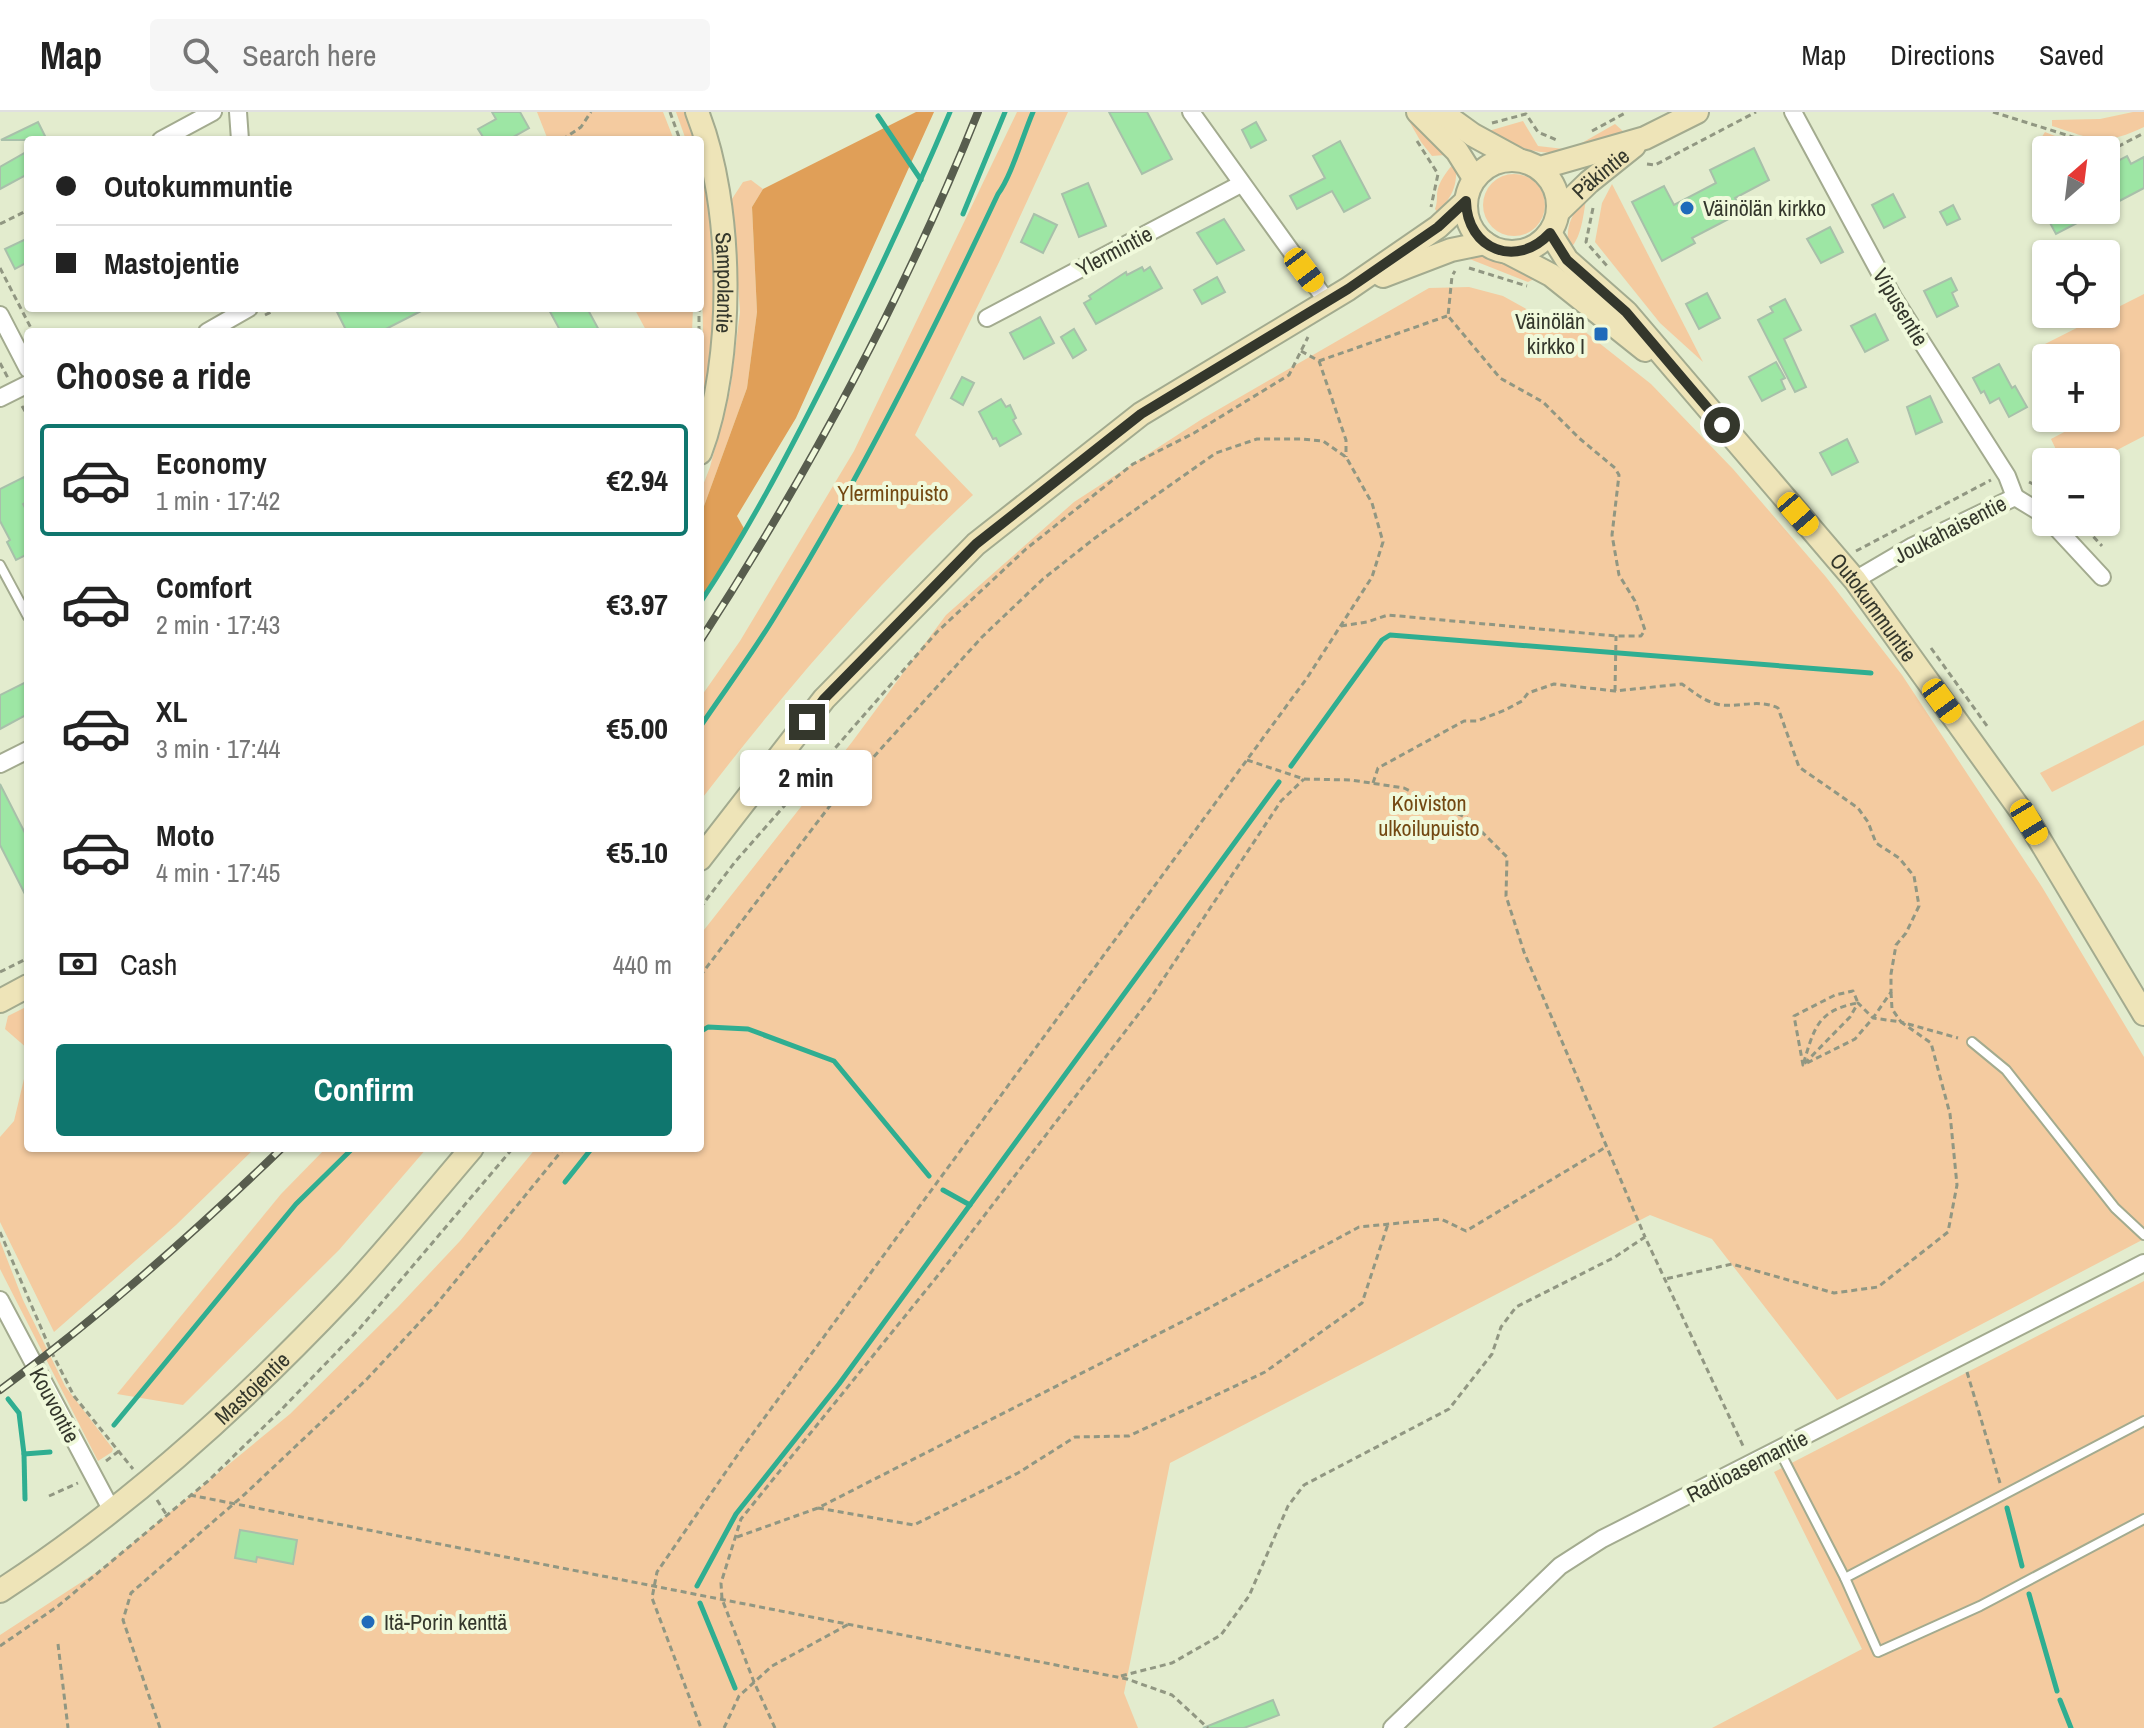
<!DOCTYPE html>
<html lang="en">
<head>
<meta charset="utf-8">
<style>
	body { margin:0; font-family:"Archivo Narrow",sans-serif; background:#f6f6f6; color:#222; height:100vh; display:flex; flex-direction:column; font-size:30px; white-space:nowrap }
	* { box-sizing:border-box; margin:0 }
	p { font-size:26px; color:#767676 }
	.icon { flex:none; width:44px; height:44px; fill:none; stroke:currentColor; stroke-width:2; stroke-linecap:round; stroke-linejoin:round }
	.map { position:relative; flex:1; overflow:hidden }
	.drawer { position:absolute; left:24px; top:216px; width:680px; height:824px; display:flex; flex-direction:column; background:#fff; border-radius:8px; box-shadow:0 2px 6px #0004 }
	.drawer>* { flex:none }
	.hud { position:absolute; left:24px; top:24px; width:680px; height:176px; border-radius:8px; box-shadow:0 2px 6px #0004; display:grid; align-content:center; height:176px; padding:0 32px; background:#fff }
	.needle { width:52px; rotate:28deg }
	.fabs { position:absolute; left:2032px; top:24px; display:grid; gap:16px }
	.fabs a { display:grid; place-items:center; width:88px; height:88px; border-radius:8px; background:#fff; box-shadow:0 2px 6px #0004; font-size:40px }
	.end { position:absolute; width:36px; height:36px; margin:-18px; border:10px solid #34372c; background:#fff; box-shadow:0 0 0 4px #fff }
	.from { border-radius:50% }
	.bubble { position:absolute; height:56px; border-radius:8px; background:#fff; box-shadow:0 2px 6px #0004; font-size:26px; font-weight:700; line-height:56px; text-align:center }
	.car { position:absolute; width:24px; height:48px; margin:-24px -12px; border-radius:10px; box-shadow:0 0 6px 2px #0007; background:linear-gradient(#f5c518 24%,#345 0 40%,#f5c518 0 76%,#345 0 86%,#f5c518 0) }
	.hud b { display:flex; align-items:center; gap:28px; height:76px; font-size:30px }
	.hud b+b { border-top:2px solid #e0e0e0 }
	.hud i { width:20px; height:20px; background:#222 }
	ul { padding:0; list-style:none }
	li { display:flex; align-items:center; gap:24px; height:112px; margin:0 16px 12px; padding:0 16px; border:4px solid transparent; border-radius:8px }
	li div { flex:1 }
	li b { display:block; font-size:30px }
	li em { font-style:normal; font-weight:700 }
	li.on { border-color:#0f766e }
	li>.icon { width:72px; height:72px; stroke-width:1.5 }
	h2 { padding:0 32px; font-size:36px; line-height:96px }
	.pay { display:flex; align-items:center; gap:20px; height:88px; padding:0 32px; font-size:30px }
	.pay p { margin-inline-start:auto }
	.button { display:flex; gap:16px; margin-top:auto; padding:16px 32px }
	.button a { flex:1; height:92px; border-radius:8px; background:#0f766e; color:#fff; font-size:32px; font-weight:700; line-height:92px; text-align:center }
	header { display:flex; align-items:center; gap:48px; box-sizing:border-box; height:112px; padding:0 40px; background:#fff; border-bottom:2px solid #e0e0e0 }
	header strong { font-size:38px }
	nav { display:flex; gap:44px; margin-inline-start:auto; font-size:28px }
	.search { width:560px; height:72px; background:#f6f6f6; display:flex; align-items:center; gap:20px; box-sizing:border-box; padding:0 28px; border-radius:8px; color:#767676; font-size:30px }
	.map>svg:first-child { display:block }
	.green { fill:#f4cba0 }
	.forest { fill:#e09f58 }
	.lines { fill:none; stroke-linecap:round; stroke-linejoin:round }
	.stream { stroke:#2fae91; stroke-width:5 }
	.building { fill:#9de6a4; stroke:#a8c0aa; stroke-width:2 }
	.lane-casing { stroke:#a3ab8f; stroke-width:12 }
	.street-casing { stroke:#a3ab8f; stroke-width:20 }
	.secondary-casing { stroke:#a3ab8f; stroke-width:26 }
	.path { stroke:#919782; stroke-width:3; stroke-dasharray:6 4; stroke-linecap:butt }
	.lane { stroke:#fff; stroke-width:8 }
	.street { stroke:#fff; stroke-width:16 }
	.secondary { stroke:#eee4b8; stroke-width:22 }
	.rail-casing { stroke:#585d4e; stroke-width:8 }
	.rail { stroke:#f0f9db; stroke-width:5; stroke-dasharray:15; stroke-linecap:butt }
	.route { stroke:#34372c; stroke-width:10 }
	.poi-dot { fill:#1f6bba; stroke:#f0f9db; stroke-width:3 }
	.labels { text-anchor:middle; stroke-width:8; stroke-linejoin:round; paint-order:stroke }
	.street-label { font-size:22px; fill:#34372c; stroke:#f0f9db }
	.poi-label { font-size:22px; fill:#34372c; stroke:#f0f9db; text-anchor:start }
	.park-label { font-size:22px; fill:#734812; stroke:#f0f9db }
</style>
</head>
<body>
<header>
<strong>Map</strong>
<div class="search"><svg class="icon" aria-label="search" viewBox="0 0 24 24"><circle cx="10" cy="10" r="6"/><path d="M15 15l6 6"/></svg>Search here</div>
<nav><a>Map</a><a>Directions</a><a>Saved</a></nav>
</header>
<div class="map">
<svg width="2144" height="1616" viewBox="0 0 2144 1616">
	<rect width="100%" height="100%" fill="#e3ecce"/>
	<!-- green -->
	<g class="green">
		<polygon points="537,0 663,0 674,28 548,28"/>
		<polygon points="676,0 686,0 696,28 686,28"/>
		<path d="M1017,0H1068L1001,146L915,323L973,383C872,476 784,580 700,689V586L740,529L854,339Z"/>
		<path d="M2133,0H2144V15C2102,35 2094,27 2052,14V8L2100,7Z"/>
		<polygon points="1405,2 1448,39 1445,43 1432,44 1421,30"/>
		<path d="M1523,9L1538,34L1564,37L1567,40C1536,44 1512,33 1485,20Z"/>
		<polygon points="1615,12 1625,21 1579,37 1580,32"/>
		<path d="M2045,20L2090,38H2046V57C2035,45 2036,33 2045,20Z"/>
		<polygon points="700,45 714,123 715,218 700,309 700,251 703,220"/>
		<path d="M1455,50C1459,73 1452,84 1438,101L1435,97C1437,92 1437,87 1437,82C1438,70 1447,59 1455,50Z"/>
		<circle cx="1514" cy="93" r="31"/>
		<polygon points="751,68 763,77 752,95 757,200 747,276 700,405 700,381 710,355 730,279 740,200 732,87 743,70"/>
		<polygon points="1612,72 1703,250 1660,211 1595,130 1602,91"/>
		<path d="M1587,83C1583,101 1583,123 1570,137C1563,115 1574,99 1587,83Z"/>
		<polygon points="1478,142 1538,165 1528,170 1462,144"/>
		<polygon points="1469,175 1503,184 1530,199 1584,219 1651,272 1733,357 1826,465 1902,563 2042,775 2144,945 2144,1127 1837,1288 1712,1127 1650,1103 1170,1351 1124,1581 1138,1616 0,1616 0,1523 100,1458 290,1302 398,1195 460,1129 536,1036 700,1036 700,823 852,630 946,503 1074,390 1202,307 1429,176"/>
		<polygon points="2144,182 2144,324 2094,350 2062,350 2051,327 2085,309 2084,306 2106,306 2106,246 2051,246 2043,233"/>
		<polygon points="634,196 693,196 692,220 647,220"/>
		<polygon points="2144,608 2144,633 2052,680 2040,661"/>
		<polygon points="28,894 28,937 5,917 8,904"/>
		<polygon points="28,950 28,1036 255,1036 176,1113 54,1220 0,1110 0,1025 14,1009"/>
		<polygon points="326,1036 427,1036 339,1138 183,1293 117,1282 281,1082"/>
		<polygon points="0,1129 23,1188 65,1274 113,1337 112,1340 98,1349 0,1157"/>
		<polygon points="2144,1169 2144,1616 1712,1616 1862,1537 1774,1360"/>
	</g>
	<!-- forest -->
	<polygon class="forest" points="916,0 934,0 796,306 737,404 746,420 700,493 700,405 747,276 757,200 752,95 763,77"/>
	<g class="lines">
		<!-- stream -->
		<g class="stream">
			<polyline points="878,4 921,68"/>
			<polyline points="963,102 1005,0"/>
			<path d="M700,491C748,419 787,344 826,267C870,179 912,90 950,0"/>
			<path d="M700,615C725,578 752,542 775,504C859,368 930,226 998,82C1011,65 1023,23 1033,0"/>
			<polyline points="1291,654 1382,528 1390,523 1871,561"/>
			<polyline points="700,920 708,915 748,917 834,949 929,1064"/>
			<polyline points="565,1070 592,1036"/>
			<polyline points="943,1078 970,1093"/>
			<polyline points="8,1287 19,1301 24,1342 50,1340"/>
			<polyline points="114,1313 296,1092 353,1036"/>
			<polyline points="24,1342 25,1387"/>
			<polyline points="2007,1396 2022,1454"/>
			<polyline points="697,1474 736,1402 839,1272 1279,670"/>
			<polyline points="2029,1482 2057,1579"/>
			<polyline points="700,1491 735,1576"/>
			<polyline points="2060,1588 2071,1616"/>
		</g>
	</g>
	<!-- building -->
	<g class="building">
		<polygon points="492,0 520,0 529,16 508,28 485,28 478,17 496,7"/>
		<polygon points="1109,0 1147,0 1172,47 1142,62"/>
		<polygon points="38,10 47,28 1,28"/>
		<polygon points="1256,10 1266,28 1251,36 1242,18"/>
		<polygon points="1340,29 1370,86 1344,100 1332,79 1297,97 1290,84 1325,66 1313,44"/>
		<polygon points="1754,36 1769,68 1735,86 1742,100 1692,126 1695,131 1662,149 1632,90 1664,74 1674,93 1716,71 1710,58"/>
		<polygon points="28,39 28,62 0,77 0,55"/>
		<polygon points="2127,44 2131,52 2144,45 2144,76 2106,96 2106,55"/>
		<polygon points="1088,71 1106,114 1079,125 1062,82"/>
		<polygon points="1893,82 1905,105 1884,116 1872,93"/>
		<polygon points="1953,93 1960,107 1947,113 1940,100"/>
		<polygon points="2043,98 2102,98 2056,122"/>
		<polygon points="1034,102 1057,113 1043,141 1021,130"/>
		<polygon points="1224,107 1244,138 1217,152 1197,121"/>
		<polygon points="1830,115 1843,140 1821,151 1807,127"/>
		<polygon points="28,126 28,150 15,157 5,137"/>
		<polygon points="1142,155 1144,159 1150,155 1162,176 1096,212 1084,191 1091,187 1089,184 1126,160 1127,163"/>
		<polygon points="1217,165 1225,180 1202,192 1194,178"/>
		<polygon points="1951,166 1957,178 1952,181 1958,194 1937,205 1924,179"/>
		<polygon points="1707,181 1720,206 1699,217 1686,192"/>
		<polygon points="1785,187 1801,218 1784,227 1806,275 1795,280 1758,208 1773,200 1770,195"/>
		<polygon points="335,196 427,196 380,220 347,220"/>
		<polygon points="548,196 587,196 600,220 561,220"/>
		<polygon points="1875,202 1888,228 1865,240 1851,214"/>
		<polygon points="1040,205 1054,231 1024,247 1010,221"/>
		<polygon points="1074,217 1086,238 1073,246 1061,225"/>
		<polygon points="1776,250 1785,266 1781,268 1785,277 1762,289 1749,265"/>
		<polygon points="1999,252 2012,276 2015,274 2027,295 2009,305 1999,286 1990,291 1984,279 1981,281 1973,266"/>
		<polygon points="962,265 974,271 963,293 951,286"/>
		<polygon points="1930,284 1942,310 1916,322 1907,295"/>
		<polygon points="1001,287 1006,295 1010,293 1016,306 1013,308 1021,322 1000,334 996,326 993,327 979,300"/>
		<polygon points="1847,327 1858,350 1832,363 1820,341"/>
		<polygon points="24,365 28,373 28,389 23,392 28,401 28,442 16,448 7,430 10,428 0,409 0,377"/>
		<polygon points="28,569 28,602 0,617 0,583"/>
		<polygon points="0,672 28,727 28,788 0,733"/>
		<polygon points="240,1418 297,1428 293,1452 257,1445 256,1450 235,1446"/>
		<polygon points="1273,1588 1279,1603 1244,1616 1203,1616"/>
	</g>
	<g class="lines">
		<defs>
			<g id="lane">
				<polyline points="0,453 28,505"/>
				<polyline points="1972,930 2006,958 2115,1096 2144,1123"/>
				<polyline points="1779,1338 1845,1466 1878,1540 1980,1494 2144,1407"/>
				<polyline points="1845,1466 2144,1309"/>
			</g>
			<g id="street">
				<polyline points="238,0 240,28"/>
				<polyline points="1191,0 1326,188"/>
				<polyline points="1793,0 1893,185 2007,364 2015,385"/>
				<polyline points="161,28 213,0"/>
				<polyline points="0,203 28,257"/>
				<polyline points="987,206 1241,72"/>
				<polyline points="207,220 249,196"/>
				<polyline points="0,286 28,272"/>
				<polyline points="2051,410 2102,465"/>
				<polyline points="1855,468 1913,434 2015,385 2046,404"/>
				<polyline points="0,652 28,638"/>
				<polyline points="0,1188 111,1397"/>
				<polyline points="1392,1616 1560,1454 1602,1427 2144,1151"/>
			</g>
			<g id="secondary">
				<path id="s1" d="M697,0C734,93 735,248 700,341"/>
				<polyline points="1418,0 1457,39 1474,66"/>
				<polyline points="1441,0 1473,23 1517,47"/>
				<circle cx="1512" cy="94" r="46"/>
				<polyline points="1540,56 1645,26 1697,0"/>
				<path id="s2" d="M1559,99L1589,70L1634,34"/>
				<path id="s3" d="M1550,121L1567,148L1626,200L1855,468L2029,710L2144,902"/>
				<polyline points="1507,140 1551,163 1645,238"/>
				<polyline points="1383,164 1451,138 1485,131"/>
				<polyline points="700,747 824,587 976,432 1141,302 1348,177 1438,115 1466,89"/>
				<polyline points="0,889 28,874"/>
				<path id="s4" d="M0,1479C125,1398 243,1291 345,1183C389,1136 430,1085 472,1036"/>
			</g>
		</defs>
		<!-- lane casing -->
		<use href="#lane" class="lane-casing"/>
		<!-- street casing -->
		<use href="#street" class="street-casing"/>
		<!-- secondary casing -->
		<use href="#secondary" class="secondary-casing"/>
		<!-- path -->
		<g class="path">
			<polyline points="670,0 680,28"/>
			<polyline points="1993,0 2092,31 2117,35 2144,21"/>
			<polyline points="1492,11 1526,2 1538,20 1559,29"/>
			<polyline points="1592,19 1627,0"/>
			<polyline points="562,28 581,15 591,0"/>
			<polyline points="1417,29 1438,62 1431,95"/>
			<polyline points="1647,52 1655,53 1756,0"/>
			<polyline points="1593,96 1586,130 1608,155"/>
			<polyline points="0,112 28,98"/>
			<polyline points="0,156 33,220"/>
			<polyline points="1469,156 1527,174"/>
			<polyline points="265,203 279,196"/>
			<polyline points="699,220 699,196"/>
			<polyline points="1301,239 1319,249 1346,328 1346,345"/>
			<polyline points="1319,249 1447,204"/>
			<polyline points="0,251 8,266"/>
			<polyline points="22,294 28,304"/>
			<polyline points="2029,370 2046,378"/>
			<polyline points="2080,410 2102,434"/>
			<polyline points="1856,439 1991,368"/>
			<polyline points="1341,514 1367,510 1388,503 1616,524 1641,524 1645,518 1635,489 1619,463 1612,423 1619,363 1615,356 1579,326 1543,290 1500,266 1448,204 1452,164 1455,159"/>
			<polyline points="1931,536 1987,614"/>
			<polyline points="1615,579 1616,524"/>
			<polyline points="1247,648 1304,667 1351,668 1404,676 1469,707 1507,745 1506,784 1524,840 1645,1125"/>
			<path d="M1373,671L1378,656L1464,609H1477L1505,598L1522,589L1528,581L1554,572L1615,579L1682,572C1695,581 1705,590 1721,593C1741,595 1759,587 1778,596L1799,655L1858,696L1868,710L1876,731L1899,746L1914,764L1919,794L1906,821L1896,833L1891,862V880L1873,906L1855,927L1803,953L1794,904L1835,883L1853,879L1858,891C1817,898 1814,917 1803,953L1850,905L1858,891L1873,906L1901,910L1931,931L1950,1002L1957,1073L1948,1120L1878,1175L1834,1181L1732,1152L1665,1167"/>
			<polyline points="700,796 735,750 937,520 1026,437 1133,352 1194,321 1289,263 1308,225"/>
			<polyline points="0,860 28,846"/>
			<polyline points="700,864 832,691 982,525 1043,467 1095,426 1216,341 1257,327 1301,327 1323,329 1346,345 1372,391 1383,430 1372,465 1307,566 743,1335 657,1460 652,1486 701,1616"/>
			<polyline points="1891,880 1892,897 1901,910 1958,926"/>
			<polyline points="0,1120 51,1239 74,1284 133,1357"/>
			<polyline points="1967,1260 2000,1371"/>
			<polyline points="106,1349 119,1339"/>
			<polyline points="190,1383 1127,1567 1172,1583 1208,1616"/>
			<polyline points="49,1384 78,1371"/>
			<polyline points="157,1388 166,1402"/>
			<polyline points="818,1396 914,1413 1018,1361 1075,1325 1129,1324 1265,1260 1362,1191 1388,1112"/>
			<polyline points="737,1425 818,1396 1209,1196 1359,1115 1441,1107 1466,1119 1606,1035"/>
			<polyline points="58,1532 68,1616"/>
			<polyline points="0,1534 58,1494 208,1369 280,1299 360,1216 513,1036"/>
			<polyline points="1121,1564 1172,1551 1221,1523 1249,1484 1288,1394 1304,1373 1449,1297 1492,1242 1501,1215 1516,1195 1615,1145 1645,1125 1744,1336"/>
			<polyline points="160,1616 123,1508 131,1481 245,1382 366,1268 435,1194 564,1036"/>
			<polyline points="724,1616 739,1584 772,1554 849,1512"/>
			<polyline points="775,1616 754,1570 722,1487 721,1471 741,1407 948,1151 1150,887 1281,689 1304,667"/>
		</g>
		<!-- lane -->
		<use href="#lane" class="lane"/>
		<!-- street -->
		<use href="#street" class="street"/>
		<!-- secondary -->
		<use href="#secondary" class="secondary"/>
		<defs>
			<g id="rail">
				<path d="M700,529C808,362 904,185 978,0"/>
				<path d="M0,1278C99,1205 193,1122 282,1036"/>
			</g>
		</defs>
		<!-- rail casing -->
		<use href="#rail" class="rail-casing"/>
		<!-- rail -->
		<use href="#rail" class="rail"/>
	</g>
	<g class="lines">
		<!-- route -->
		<path class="route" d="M807,610L824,587L976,432L1141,302L1348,177L1438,115L1466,89C1467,138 1517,157 1550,121L1567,148L1626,200L1722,313"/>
	</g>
	<!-- markers -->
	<g class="poi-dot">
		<circle cx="1687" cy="96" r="8"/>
		<rect x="1593" y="214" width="16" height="16" rx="4"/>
		<circle cx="368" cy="1510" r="8"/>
	</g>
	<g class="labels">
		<!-- street labels -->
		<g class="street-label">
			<text dy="8" stroke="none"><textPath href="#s2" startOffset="56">Päkintie</textPath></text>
			<text transform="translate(1114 139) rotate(-28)" y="8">Ylermintie</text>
			<text dy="8" stroke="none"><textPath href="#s1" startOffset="174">Sampolantie</textPath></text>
			<text transform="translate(1901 195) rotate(59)" y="8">Vipusentie</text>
			<text transform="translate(1950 417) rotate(-27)" y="8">Joukahaisentie</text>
			<text dy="8" stroke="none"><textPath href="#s3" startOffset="496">Outokummuntie</textPath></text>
			<text dy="8" stroke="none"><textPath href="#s4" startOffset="324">Mastojentie</textPath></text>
			<text transform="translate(55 1293) rotate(62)" y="8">Kouvontie</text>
			<text transform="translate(1747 1354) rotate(-27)" y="8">Radioasemantie</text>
		</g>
		<!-- poi labels -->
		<g class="poi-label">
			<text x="1703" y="104">Väinölän kirkko</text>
			<text x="1585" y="217" text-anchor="end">Väinölän<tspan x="1585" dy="25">kirkko I</tspan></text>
			<text x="384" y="1518">Itä-Porin kenttä</text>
		</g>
		<!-- park labels -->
		<g class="park-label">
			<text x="893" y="389">Ylerminpuisto</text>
			<text x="1429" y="699">Koiviston<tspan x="1429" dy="25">ulkoilupuisto</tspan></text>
		</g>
	</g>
</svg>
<div class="fabs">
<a><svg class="needle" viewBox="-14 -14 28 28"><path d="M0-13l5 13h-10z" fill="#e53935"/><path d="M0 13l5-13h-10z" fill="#767676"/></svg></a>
<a><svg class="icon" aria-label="locate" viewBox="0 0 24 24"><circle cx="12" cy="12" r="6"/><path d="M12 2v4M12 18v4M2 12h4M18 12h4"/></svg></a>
<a>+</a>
<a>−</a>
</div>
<i class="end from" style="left:1722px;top:313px"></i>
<i class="end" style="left:807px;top:610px"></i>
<div class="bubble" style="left:740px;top:638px;width:132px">2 min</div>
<i class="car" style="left:1304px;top:158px;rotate:143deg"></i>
<i class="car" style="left:1798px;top:402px;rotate:139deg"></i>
<i class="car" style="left:1942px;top:589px;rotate:144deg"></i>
<i class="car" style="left:2029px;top:710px;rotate:149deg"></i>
<div class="hud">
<b><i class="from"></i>Outokummuntie</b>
<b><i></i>Mastojentie</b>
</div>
<section class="drawer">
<h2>Choose a ride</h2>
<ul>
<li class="on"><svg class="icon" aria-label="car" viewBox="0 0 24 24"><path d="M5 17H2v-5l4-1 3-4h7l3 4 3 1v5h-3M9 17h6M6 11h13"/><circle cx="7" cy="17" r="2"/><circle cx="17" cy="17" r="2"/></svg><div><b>Economy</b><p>1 min · 17:42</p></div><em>€2.94</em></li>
<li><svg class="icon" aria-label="car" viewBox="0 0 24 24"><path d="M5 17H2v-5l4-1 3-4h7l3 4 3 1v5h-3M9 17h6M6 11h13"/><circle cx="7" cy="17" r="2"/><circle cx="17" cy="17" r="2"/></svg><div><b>Comfort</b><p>2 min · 17:43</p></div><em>€3.97</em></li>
<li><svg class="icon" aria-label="car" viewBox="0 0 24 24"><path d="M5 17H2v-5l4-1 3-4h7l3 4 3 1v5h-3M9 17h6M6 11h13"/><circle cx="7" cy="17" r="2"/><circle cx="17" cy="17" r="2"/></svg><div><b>XL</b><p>3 min · 17:44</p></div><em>€5.00</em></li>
<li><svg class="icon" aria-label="car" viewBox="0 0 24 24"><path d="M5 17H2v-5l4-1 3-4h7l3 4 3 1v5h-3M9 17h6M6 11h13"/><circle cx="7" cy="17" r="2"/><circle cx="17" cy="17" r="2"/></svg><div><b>Moto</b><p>4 min · 17:45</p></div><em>€5.10</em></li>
</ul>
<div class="pay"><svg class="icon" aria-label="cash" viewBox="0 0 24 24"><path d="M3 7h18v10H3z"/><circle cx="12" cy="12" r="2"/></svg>Cash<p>440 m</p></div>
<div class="button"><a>Confirm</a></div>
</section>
</div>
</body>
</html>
